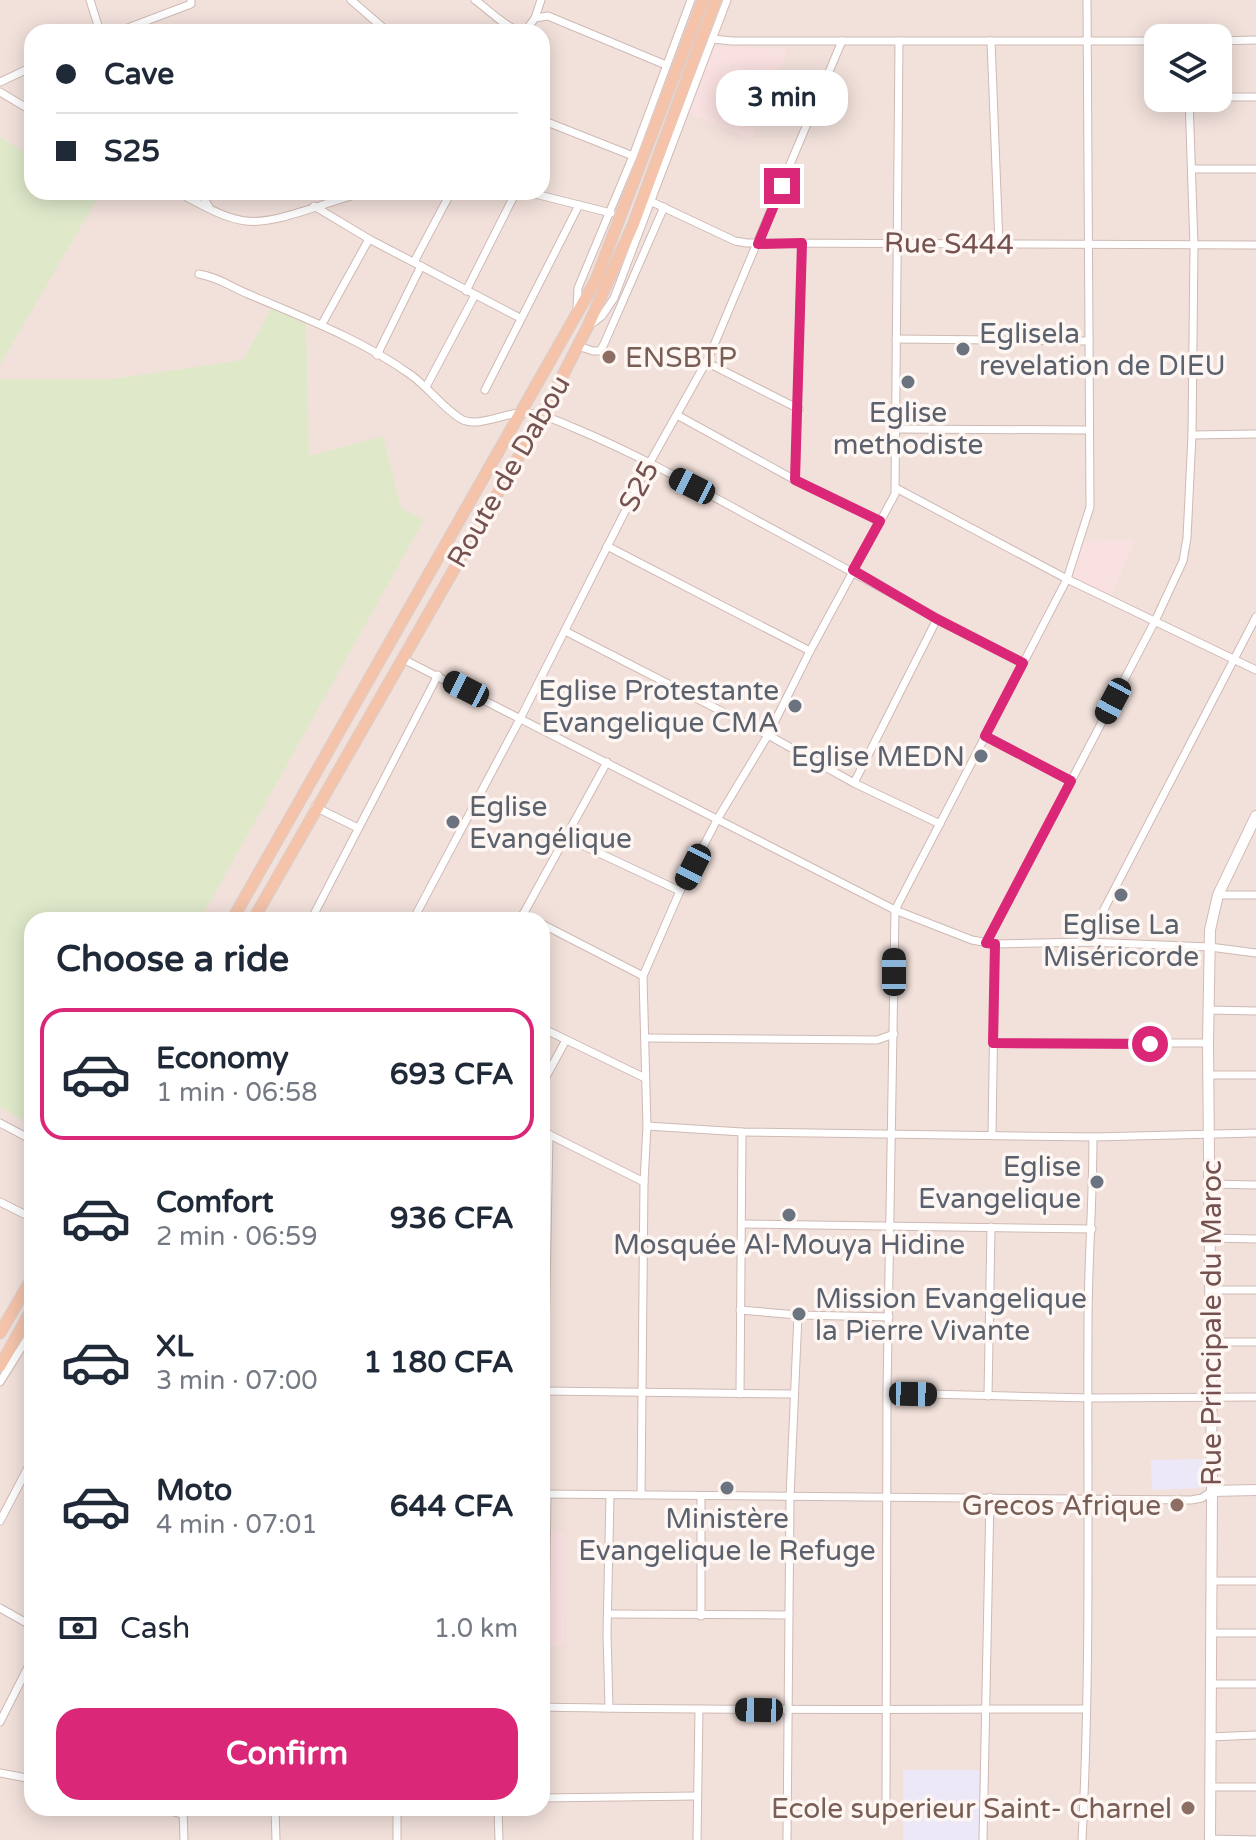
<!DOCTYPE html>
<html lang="en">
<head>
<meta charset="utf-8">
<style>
	body { margin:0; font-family:"Varela Round",sans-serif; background:#f6f6f7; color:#1f2937; height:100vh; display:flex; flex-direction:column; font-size:30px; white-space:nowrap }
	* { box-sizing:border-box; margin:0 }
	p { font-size:26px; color:#747a83 }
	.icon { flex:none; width:44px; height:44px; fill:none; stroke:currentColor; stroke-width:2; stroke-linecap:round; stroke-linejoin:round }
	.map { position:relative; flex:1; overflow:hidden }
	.panel { position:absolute; left:24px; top:912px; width:526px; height:904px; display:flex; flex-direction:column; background:#fff; border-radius:24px; box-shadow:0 4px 20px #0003 }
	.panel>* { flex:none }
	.banner { position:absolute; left:24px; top:24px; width:526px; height:176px; border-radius:24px; box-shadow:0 4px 20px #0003; display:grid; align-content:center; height:176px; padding:0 32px; background:#fff }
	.buttons { position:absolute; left:1144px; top:24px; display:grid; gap:16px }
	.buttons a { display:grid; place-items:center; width:88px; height:88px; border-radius:16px; background:#fff; box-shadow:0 4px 20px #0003; font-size:40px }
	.end { position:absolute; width:36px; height:36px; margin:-18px; border:10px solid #db2777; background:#fff; box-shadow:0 0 0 4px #fff }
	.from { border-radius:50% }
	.bubble { position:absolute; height:56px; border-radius:24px; background:#fff; box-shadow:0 4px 20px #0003; font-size:26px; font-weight:700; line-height:56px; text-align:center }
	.car { position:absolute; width:24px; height:48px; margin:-24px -12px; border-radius:10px; box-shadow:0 0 6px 2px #0007; background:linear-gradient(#222 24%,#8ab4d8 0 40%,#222 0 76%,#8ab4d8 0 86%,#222 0) }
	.banner b { display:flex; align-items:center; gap:28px; height:76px; font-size:30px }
	.banner b+b { border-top:2px solid #e0e1e3 }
	.banner i { width:20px; height:20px; background:#1f2937 }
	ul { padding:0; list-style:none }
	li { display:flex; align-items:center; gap:24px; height:132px; margin:0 16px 12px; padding:0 16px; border:4px solid transparent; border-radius:24px }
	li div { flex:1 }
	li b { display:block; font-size:30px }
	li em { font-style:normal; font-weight:700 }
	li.on { border-color:#db2777 }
	li>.icon { width:72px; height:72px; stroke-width:1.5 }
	h2 { padding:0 32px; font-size:36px; line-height:96px }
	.pay { display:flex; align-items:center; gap:20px; height:88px; padding:0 32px; font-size:30px }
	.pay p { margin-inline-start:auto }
	.action { display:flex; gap:16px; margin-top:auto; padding:16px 32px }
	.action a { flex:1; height:92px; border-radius:24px; background:#db2777; color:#fff; font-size:32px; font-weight:700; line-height:92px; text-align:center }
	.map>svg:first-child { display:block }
	.residential { fill:#f2e1db; fill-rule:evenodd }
	.commercial { fill:#fae1e1 }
	.education { fill:#ede8f8 }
	.green { fill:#dfe9ca }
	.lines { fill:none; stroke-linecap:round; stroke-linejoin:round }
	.street-casing { stroke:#cfb9b4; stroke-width:9 }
	.secondary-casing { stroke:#d4b9b5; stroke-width:12 }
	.primary-casing { stroke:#d8cfce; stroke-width:13 }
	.street { stroke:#fff; stroke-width:7 }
	.secondary { stroke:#fff; stroke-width:10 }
	.primary { stroke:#f4c3aa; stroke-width:11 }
	.route { stroke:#db2777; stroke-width:10 }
	.worship-dot { fill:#6b7280; stroke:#fef6f2; stroke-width:3 }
	.education-dot { fill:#8d6e63; stroke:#fef6f2; stroke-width:3 }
	.labels { text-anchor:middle; stroke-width:7; stroke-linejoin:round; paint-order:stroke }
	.street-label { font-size:28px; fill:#755250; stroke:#fef6f2 }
	.worship-label { font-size:28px; fill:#5b616d; stroke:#fef6f2 }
	.education-label { font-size:28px; fill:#785e54; stroke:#fef6f2; text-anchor:end }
</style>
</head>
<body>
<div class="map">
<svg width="1256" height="1840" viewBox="0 0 1256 1840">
	<rect width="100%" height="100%" fill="#fbf1ec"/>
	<!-- residential -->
	<path class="residential" d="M0,0H1256V1840H0ZM32,32H542V192H32ZM1158,38H1218V98H1158ZM32,920H542V1808H32Z"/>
	<!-- commercial -->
	<g class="commercial">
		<polygon points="700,46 788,49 751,139 681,110"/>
		<polygon points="1135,540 1111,596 1072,577 1084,541"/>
		<polygon points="542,1497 545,1498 546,1531 563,1531 564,1646 542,1645"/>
	</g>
	<!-- education -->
	<g class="education">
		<polygon points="1203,1459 1203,1488 1152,1490 1151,1460"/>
		<rect x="903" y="1770" width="76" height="70"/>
	</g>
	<!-- green -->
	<g class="green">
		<polygon points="0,137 32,157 32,192 90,192 98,197 0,365"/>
		<polygon points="272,307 306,322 309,456 383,436 401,508 424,520 200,920 32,920 32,1125 0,1107 0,379 112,379 243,360"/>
	</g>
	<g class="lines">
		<defs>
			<g id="street">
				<polyline points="90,0 100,32"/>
				<polyline points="351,0 388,32"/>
				<path d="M475,0C489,10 505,27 521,32"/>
				<polyline points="535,18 541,0"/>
				<polyline points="117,32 191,4 191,0"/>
				<polyline points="521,32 527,29 535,18 548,16 666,65"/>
				<polyline points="713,39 732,41 1158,41"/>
				<polyline points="991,41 999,244"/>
				<polyline points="1218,41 1256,40"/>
				<polyline points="0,82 32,67"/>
				<polyline points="0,92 32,111"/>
				<polyline points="1218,97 1256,97"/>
				<polyline points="542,120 633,156"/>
				<polyline points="1192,169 1256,169"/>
				<path d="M177,192C199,203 222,218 246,221C279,225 333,198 368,192"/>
				<polyline points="200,192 209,207"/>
				<polyline points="527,192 611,213"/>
				<polyline points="650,201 735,241 747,243 1256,245"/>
				<polyline points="314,206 369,239 520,318"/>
				<polyline points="414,262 451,192"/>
				<path d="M199,274C220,278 229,286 248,294C304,318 361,339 411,375C429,388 442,407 461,419C476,428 503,414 520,413C537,412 557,420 572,427C635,453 696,487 756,520C845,568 933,617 1023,663"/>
				<polyline points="466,291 516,192"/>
				<polyline points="577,308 578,288 633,156 691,0"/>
				<polyline points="322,324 369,239"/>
				<polyline points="590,325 602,316 614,298 727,0"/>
				<polyline points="896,339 1089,341"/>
				<polyline points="578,346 593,351 600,351 604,344 664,207"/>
				<polyline points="377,355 421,266"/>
				<polyline points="706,362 799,409"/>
				<polyline points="426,387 475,295"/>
				<polyline points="485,390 579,205"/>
				<polyline points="677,415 795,480 880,521"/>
				<polyline points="897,429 1089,430"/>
				<polyline points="1192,435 1256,434"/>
				<polyline points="795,480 802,243"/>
				<polyline points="896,488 1067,579 1256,670"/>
				<polyline points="607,546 810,651"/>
				<polyline points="565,631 768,735 854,783 940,824"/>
				<polyline points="403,659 895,910 972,940 995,944 1087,942 1210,947 1256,953"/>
				<polyline points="985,736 1071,781"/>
				<polyline points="854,783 937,619"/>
				<polyline points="315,807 358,828"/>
				<polyline points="565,837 680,891"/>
				<polyline points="1218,895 1256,895"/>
				<polyline points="523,914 534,920"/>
				<polyline points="311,920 438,675"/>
				<polyline points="413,920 521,717 649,464 709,357 842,41"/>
				<polyline points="520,920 607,762"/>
				<polyline points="542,924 643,976"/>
				<polyline points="1087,942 1256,617"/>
				<polyline points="986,943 1155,621 1183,561 1187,538 1192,435 1194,246 1189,98"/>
				<polyline points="1209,1010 1256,1011"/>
				<polyline points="542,1028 645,1078"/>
				<polyline points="646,1038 877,1040 894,1034"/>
				<polyline points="993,1043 1208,1043"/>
				<polyline points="1209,1075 1256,1075"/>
				<polyline points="542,1084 566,1040"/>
				<polyline points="0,1123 32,1140"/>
				<polyline points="647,1126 742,1132 1093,1137 1256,1133"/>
				<polyline points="542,1131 644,1182"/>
				<polyline points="992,1134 995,944"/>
				<polyline points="1210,1184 1256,1185"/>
				<polyline points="0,1202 32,1218"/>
				<polyline points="743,1224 1092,1229"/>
				<polyline points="1211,1238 1256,1239"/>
				<polyline points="1211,1290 1256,1290"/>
				<polyline points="740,1310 798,1315 889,1317"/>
				<polyline points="1211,1342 1256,1342"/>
				<polyline points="0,1382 32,1331"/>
				<polyline points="542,1391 793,1394"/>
				<polyline points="544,1391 549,1134"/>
				<polyline points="887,1393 1090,1398 1256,1397"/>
				<polyline points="740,1394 742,1132"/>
				<polyline points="988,1396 991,1227"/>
				<polyline points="542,1494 1191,1500 1202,1498 1212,1491"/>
				<polyline points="641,1495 644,1182 647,1126 643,976 680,891 718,818 768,735 810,651 895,494 899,41"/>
				<polyline points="0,1521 32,1460"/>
				<polyline points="1211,1581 1256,1581"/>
				<polyline points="0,1608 32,1626"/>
				<polyline points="609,1614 789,1615"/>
				<polyline points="701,1616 701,1497"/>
				<polyline points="1211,1633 1256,1633"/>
				<polyline points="542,1645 545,1641 547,1494"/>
				<polyline points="1210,1684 1256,1684"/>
				<path d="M542,1707C723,1711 905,1709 1086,1709"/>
				<polyline points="609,1708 607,1633 610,1495"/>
				<polyline points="0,1722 32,1659"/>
				<polyline points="1210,1737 1256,1735"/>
				<polyline points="0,1773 32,1779"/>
				<polyline points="1209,1787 1256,1787"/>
				<polyline points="542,1798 697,1796"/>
				<polyline points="158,1808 183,1814"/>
				<polyline points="183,1808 184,1840"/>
				<polyline points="275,1808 276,1840"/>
				<polyline points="397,1808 397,1840"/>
				<polyline points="498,1808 499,1840"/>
				<polyline points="886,1815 887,1393 895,910 1067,579 1090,507 1087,0"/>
				<polyline points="1210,1839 1256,1840"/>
				<polyline points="697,1840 699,1709"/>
				<polyline points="787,1840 790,1497 798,1315"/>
				<polyline points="983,1840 990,1497"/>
				<path d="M1082,1840C1091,1669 1087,1496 1088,1325C1088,1262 1093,1200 1093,1137"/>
			</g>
			<g id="secondary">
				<polyline points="1212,1491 1256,1490"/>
				<polyline points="1210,1840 1212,1491 1208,1043 1210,930 1218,895 1256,816"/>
			</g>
			<g id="primary">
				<polyline points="232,920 596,280 703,0"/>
				<polyline points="253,920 542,416 588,326 633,225 716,0"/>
				<polyline points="0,1333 32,1278"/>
				<polyline points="0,1366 32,1309"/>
			</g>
		</defs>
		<!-- street casing -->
		<use href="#street" class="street-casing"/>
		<!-- secondary casing -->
		<use href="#secondary" class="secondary-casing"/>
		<!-- primary casing -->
		<use href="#primary" class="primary-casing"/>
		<!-- street -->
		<use href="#street" class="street"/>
		<!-- secondary -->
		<use href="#secondary" class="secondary"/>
		<!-- primary -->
		<use href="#primary" class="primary"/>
	</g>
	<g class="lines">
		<!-- route -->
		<polyline class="route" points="782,186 758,244 802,243 795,480 880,521 853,570 937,619 1023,663 985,736 1071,781 986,943 995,944 993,1043 1150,1044"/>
	</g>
	<!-- markers -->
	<g class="worship-dot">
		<circle cx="963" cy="349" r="8"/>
		<circle cx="908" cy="382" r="8"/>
		<circle cx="795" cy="706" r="8"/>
		<circle cx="981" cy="756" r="8"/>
		<circle cx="453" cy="822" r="8"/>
		<circle cx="1121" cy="895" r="8"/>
		<circle cx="1097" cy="1182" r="8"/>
		<circle cx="789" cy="1215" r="8"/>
		<circle cx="799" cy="1314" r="8"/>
		<circle cx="727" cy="1488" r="8"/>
	</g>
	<g class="education-dot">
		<circle cx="609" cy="357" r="8"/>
		<circle cx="1177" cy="1505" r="8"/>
		<circle cx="1188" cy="1808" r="8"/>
	</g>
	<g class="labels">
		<!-- street labels -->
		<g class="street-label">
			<text transform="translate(949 243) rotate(1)" y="10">Rue S444</text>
			<text transform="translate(508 471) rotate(-60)" y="10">Route de Dabou</text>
			<text transform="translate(638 486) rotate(-62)" y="10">S25</text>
			<text transform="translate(1211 1323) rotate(-90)" y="10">Rue Principale du Maroc</text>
		</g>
		<!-- worship labels -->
		<g class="worship-label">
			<text x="979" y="343" text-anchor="start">Eglisela<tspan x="979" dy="32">revelation de DIEU</tspan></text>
			<text x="908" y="422">Eglise<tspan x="908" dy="32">methodiste</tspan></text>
			<text x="779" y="700" text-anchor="end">Eglise Protestante<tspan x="779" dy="32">Evangelique CMA</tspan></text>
			<text x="965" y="766" text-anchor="end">Eglise MEDN</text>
			<text x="469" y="816" text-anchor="start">Eglise<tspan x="469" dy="32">Evangélique</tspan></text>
			<text x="1121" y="934">Eglise La<tspan x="1121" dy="32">Miséricorde</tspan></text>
			<text x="1081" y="1176" text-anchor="end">Eglise<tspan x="1081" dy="32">Evangelique</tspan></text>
			<text x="789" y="1254">Mosquée Al-Mouya Hidine</text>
			<text x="815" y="1308" text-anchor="start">Mission Evangelique<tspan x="815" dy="32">la Pierre Vivante</tspan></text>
			<text x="727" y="1528">Ministère<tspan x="727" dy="32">Evangelique le Refuge</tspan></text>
		</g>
		<!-- education labels -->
		<g class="education-label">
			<text x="625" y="367" text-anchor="start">ENSBTP</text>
			<text x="1161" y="1515">Grecos Afrique</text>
			<text x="1172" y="1818">Ecole superieur Saint- Charnel</text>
		</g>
	</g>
</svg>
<div class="buttons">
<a><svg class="icon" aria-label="layers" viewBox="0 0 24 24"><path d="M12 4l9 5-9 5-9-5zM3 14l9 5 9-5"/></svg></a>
</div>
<i class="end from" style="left:1150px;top:1044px"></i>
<i class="end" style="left:782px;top:186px"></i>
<div class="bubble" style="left:716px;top:70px;width:132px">3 min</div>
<i class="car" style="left:692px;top:486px;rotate:297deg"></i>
<i class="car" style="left:466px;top:689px;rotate:297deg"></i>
<i class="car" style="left:1113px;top:701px;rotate:208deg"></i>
<i class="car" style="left:693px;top:867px;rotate:207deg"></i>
<i class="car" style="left:894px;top:972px;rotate:0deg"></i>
<i class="car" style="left:913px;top:1394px;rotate:91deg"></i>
<i class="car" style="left:759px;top:1710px;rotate:271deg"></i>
<div class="banner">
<b><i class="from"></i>Cave</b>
<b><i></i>S25</b>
</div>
<section class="panel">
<h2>Choose a ride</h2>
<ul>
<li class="on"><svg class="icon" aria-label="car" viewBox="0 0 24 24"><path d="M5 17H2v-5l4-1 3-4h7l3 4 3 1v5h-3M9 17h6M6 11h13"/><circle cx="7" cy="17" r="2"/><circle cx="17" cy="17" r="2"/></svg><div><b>Economy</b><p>1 min · 06:58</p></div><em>693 CFA</em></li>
<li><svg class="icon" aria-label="car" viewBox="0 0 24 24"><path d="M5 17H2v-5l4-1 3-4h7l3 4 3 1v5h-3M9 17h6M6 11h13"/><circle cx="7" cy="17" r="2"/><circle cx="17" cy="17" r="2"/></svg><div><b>Comfort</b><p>2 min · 06:59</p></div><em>936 CFA</em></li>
<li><svg class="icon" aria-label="car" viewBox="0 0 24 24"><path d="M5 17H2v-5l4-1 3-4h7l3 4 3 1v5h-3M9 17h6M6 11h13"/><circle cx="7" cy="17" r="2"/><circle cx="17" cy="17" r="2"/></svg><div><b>XL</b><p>3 min · 07:00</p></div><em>1 180 CFA</em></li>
<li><svg class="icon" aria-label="car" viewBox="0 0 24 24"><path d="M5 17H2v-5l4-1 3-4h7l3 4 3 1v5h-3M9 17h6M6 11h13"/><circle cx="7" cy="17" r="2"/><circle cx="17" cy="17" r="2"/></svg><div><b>Moto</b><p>4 min · 07:01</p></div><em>644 CFA</em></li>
</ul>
<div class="pay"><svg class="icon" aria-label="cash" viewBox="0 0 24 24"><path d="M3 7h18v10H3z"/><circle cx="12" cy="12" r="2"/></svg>Cash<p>1.0 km</p></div>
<div class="action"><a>Confirm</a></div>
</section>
</div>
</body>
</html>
